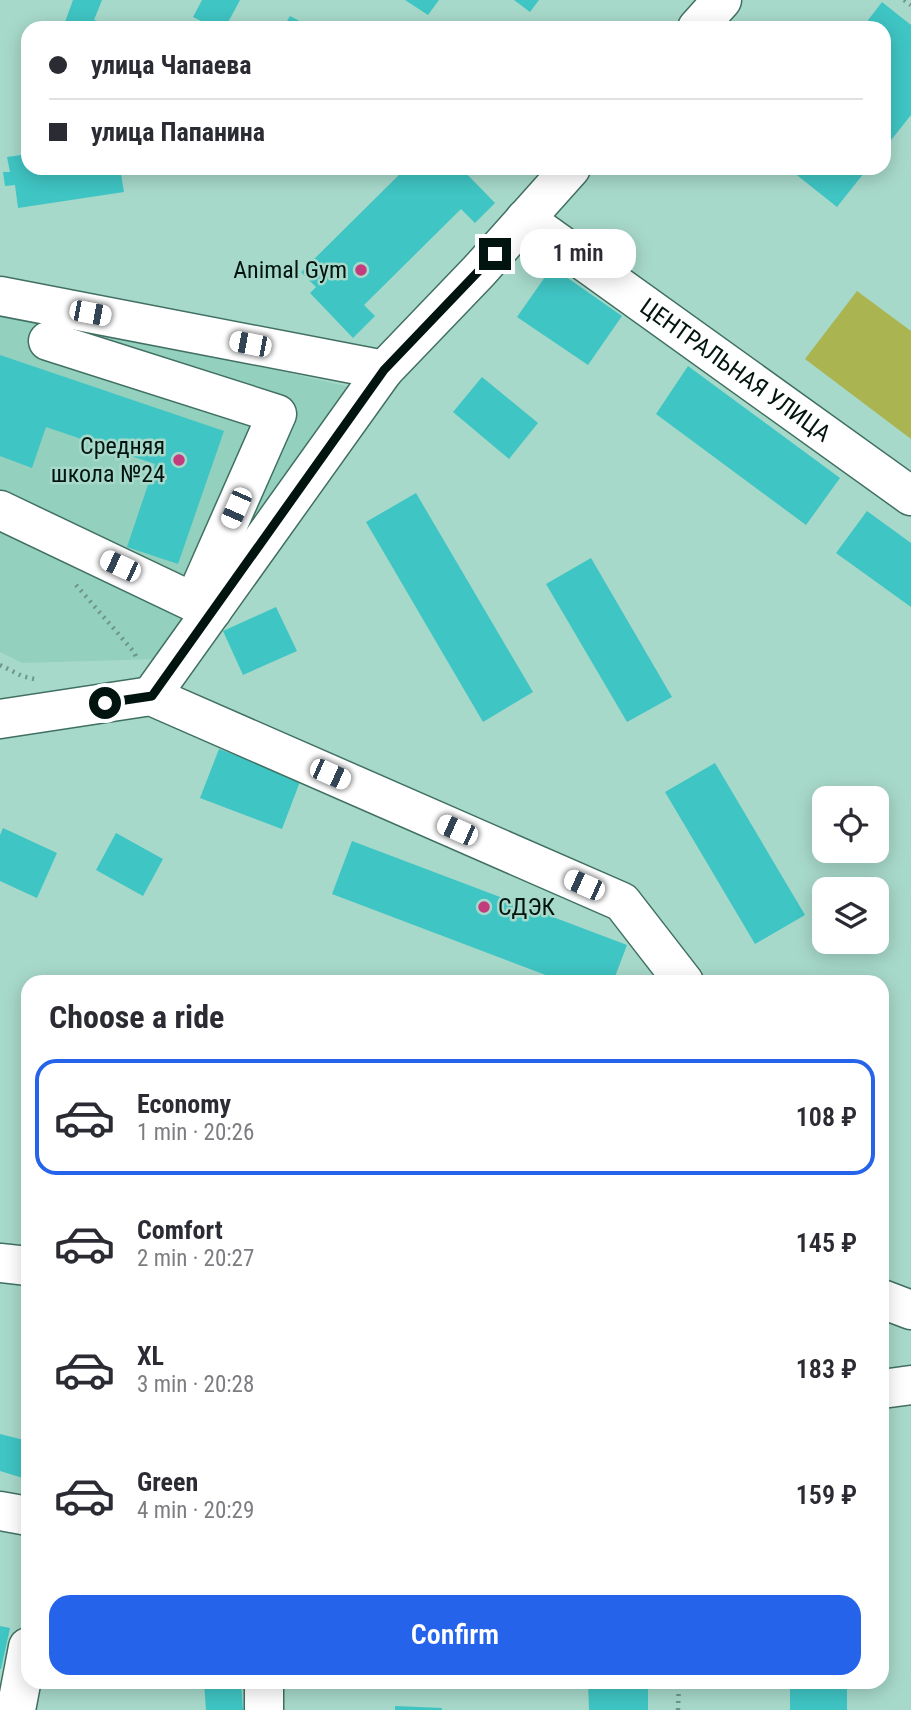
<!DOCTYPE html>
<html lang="en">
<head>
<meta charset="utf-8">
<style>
	body { margin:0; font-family:"Roboto Condensed",sans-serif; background:#f7f7f7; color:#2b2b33; height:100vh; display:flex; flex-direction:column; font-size:26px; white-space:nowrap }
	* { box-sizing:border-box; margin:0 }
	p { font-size:23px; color:#7c7c81 }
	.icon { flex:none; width:38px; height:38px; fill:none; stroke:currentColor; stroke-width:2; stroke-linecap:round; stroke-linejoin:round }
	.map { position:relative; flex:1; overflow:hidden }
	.side { position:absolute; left:21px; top:975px; width:868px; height:714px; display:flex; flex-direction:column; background:#fff; border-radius:21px; box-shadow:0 4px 18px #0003 }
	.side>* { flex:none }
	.guide { position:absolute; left:21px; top:21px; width:870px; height:154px; border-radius:21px; box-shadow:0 4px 18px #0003; display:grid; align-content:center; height:154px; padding:0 28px; background:#fff }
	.tools { position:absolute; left:812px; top:786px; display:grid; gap:14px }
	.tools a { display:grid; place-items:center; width:77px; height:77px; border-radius:14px; background:#fff; box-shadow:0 4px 18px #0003; font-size:35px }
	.end { position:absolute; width:32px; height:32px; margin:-16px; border:9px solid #02140f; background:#fff; box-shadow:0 0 0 4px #fff }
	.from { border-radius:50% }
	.bubble { position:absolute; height:49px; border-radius:21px; background:#fff; box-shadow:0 4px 18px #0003; font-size:23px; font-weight:600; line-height:49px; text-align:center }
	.car { position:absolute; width:21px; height:42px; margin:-21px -10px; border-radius:9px; box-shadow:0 0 5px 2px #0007; background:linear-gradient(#fff 24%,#345 0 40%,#fff 0 76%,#345 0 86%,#fff 0) }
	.guide b { display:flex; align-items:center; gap:24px; height:66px; font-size:26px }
	.guide b+b { border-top:2px solid #e1e1e2 }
	.guide i { width:18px; height:18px; background:#2b2b33 }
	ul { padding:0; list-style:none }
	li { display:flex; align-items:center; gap:21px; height:116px; margin:0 14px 10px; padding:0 14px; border:4px solid transparent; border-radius:21px }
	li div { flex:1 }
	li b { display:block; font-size:26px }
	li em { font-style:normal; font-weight:600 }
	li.on { border-color:#2563eb }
	li>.icon { width:63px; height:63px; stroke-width:1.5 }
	h2 { padding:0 28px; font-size:32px; line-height:84px }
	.primary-button { display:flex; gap:14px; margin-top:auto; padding:14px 28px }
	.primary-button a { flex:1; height:80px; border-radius:21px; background:#2563eb; color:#fff; font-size:28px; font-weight:600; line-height:80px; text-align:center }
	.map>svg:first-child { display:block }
	.built { fill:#94d0be }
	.green { fill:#aab551 }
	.building { fill:#3fc5c4 }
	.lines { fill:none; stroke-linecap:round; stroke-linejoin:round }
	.minor-casing { stroke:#417063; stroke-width:41 }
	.path { stroke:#6e958a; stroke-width:4.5; stroke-dasharray:2 5; stroke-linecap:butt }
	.minor { stroke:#fff; stroke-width:38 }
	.route { stroke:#02140f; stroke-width:9 }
	.poi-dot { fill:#c23c7e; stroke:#a7d9ca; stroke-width:2.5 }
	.labels { text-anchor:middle; stroke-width:5; stroke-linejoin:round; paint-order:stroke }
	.poi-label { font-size:24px; fill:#02140f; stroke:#a7d9ca; text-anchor:end }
	.street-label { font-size:24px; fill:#02140f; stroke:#a7d9ca }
</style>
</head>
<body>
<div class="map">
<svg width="911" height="1710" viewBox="0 0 911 1710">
	<rect width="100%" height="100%" fill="#a7d9ca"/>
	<!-- built -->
	<polygon class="built" points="0,312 49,319 355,388 159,659 22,663 0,652"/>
	<!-- green -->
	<polygon class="green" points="857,291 911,331 911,439 805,359"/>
	<!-- building -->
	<g class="building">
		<polygon points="73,0 102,0 94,20 101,22 99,28 82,28 65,22"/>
		<polygon points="202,0 240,0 225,28 215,28 193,17"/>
		<polygon points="405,0 439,0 428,15"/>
		<polygon points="514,0 539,0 530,12"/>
		<polygon points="882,2 911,25 911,115 884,149 884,28 862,28"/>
		<polygon points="290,16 307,25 305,28 283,28"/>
		<polygon points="28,154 28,168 120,168 124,192 18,208 15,185 5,186 3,172 10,172 7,157"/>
		<polygon points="406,168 461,168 495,203 475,223 461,209 364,305 375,316 353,338 310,293 316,287 301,272"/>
		<polygon points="788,168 868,168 837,207"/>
		<polygon points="552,267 622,316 588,365 517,317"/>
		<polygon points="0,355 224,431 178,564 127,547 155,464 46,427 32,468 0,456"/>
		<polygon points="688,366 840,478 806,525 656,414"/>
		<polygon points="482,377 538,423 509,459 453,412"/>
		<polygon points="416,493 533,692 483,722 366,522"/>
		<polygon points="867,511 911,543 911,607 836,553"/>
		<polygon points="591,558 672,697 627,722 546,584"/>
		<polygon points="276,607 297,651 243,675 223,631"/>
		<polygon points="219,749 301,779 282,829 200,798"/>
		<polygon points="715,763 805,915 755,944 665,792"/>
		<polygon points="3,828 57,853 37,898 0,881 0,835"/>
		<polygon points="116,833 163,859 143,896 96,870"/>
		<polygon points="352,841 627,945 613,982 549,982 551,977 332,894"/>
		<polygon points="0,1434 28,1441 28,1470 26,1469 23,1478 0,1471"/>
		<polygon points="0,1626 10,1628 1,1669 0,1669"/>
		<polygon points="204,1682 241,1682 243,1710 206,1710"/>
		<polygon points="588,1682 648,1682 648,1710 589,1710"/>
		<rect x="790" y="1682" width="57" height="28"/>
		<polygon points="395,1706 442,1708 442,1710 395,1710"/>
	</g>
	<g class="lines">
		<defs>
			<g id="minor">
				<polyline points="697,28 722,0"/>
				<path id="s1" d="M525,219L911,496"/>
				<polyline points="0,296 384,370 479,271 571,168"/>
				<polyline points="48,341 277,414 194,602"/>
				<polyline points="0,510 212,611"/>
				<polyline points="151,696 384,370"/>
				<polyline points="0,719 151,696 622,902 684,982"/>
				<polyline points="0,1263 28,1266"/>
				<polyline points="882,1299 911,1310"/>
				<polyline points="882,1389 911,1385"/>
				<polyline points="0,1511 28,1516"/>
				<polyline points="264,1682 264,1710"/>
				<polyline points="16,1710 28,1647"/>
			</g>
		</defs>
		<!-- minor casing -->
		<use href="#minor" class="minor-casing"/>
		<!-- path -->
		<g class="path">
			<polyline points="904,0 911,5"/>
			<polyline points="76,585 134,652 137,659"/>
			<polyline points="0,665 22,676 34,679"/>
			<polyline points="678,1710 679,1682"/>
		</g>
		<!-- minor -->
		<use href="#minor" class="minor"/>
	</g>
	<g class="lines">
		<!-- route -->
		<polyline class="route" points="105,703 152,696 384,370 495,254"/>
	</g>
	<!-- markers -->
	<g class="poi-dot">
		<circle cx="361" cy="270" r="7"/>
		<circle cx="179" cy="460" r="7"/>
		<circle cx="484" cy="907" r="7"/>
	</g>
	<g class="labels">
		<!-- poi labels -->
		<g class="poi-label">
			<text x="347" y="278">Animal Gym</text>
			<text x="165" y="454">Средняя<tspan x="165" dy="28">школа №24</tspan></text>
			<text x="498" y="915" text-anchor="start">СДЭК</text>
		</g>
		<!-- street labels -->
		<g class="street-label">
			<text dy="8" stroke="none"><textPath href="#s1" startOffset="259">ЦЕНТРАЛЬНАЯ УЛИЦА</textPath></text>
		</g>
	</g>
</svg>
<div class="tools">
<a><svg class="icon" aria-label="locate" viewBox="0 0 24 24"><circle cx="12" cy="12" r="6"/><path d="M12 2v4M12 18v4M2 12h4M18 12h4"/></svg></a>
<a><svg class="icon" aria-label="layers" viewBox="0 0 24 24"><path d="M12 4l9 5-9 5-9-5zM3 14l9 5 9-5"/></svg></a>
</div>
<i class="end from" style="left:105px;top:703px"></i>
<i class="end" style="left:495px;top:254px"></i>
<div class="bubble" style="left:520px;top:229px;width:116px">1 min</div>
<i class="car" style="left:90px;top:313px;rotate:101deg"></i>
<i class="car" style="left:250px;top:344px;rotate:281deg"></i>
<i class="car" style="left:236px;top:508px;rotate:204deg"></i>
<i class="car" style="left:120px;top:566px;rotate:295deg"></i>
<i class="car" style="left:330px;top:774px;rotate:114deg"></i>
<i class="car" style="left:457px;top:830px;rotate:294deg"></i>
<i class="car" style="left:584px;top:885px;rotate:294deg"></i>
<div class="guide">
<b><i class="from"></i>улица Чапаева</b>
<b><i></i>улица Папанина</b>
</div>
<section class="side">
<h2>Choose a ride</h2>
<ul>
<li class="on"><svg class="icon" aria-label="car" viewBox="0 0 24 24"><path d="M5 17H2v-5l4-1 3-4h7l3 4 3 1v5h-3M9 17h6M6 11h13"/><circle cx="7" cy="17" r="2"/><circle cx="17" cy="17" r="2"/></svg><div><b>Economy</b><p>1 min · 20:26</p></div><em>108 ₽</em></li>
<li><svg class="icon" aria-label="car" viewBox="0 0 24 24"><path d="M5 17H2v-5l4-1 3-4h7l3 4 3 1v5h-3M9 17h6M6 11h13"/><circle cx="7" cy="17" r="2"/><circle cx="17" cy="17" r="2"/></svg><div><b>Comfort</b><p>2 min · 20:27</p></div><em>145 ₽</em></li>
<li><svg class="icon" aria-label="car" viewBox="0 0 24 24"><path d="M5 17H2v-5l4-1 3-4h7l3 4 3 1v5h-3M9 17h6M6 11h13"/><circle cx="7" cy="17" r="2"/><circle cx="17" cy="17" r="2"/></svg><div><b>XL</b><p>3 min · 20:28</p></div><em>183 ₽</em></li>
<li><svg class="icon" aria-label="car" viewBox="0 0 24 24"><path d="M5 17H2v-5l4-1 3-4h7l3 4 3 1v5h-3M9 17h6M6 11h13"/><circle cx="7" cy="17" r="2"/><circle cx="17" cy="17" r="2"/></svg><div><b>Green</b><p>4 min · 20:29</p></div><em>159 ₽</em></li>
</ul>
<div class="primary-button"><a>Confirm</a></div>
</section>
</div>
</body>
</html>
